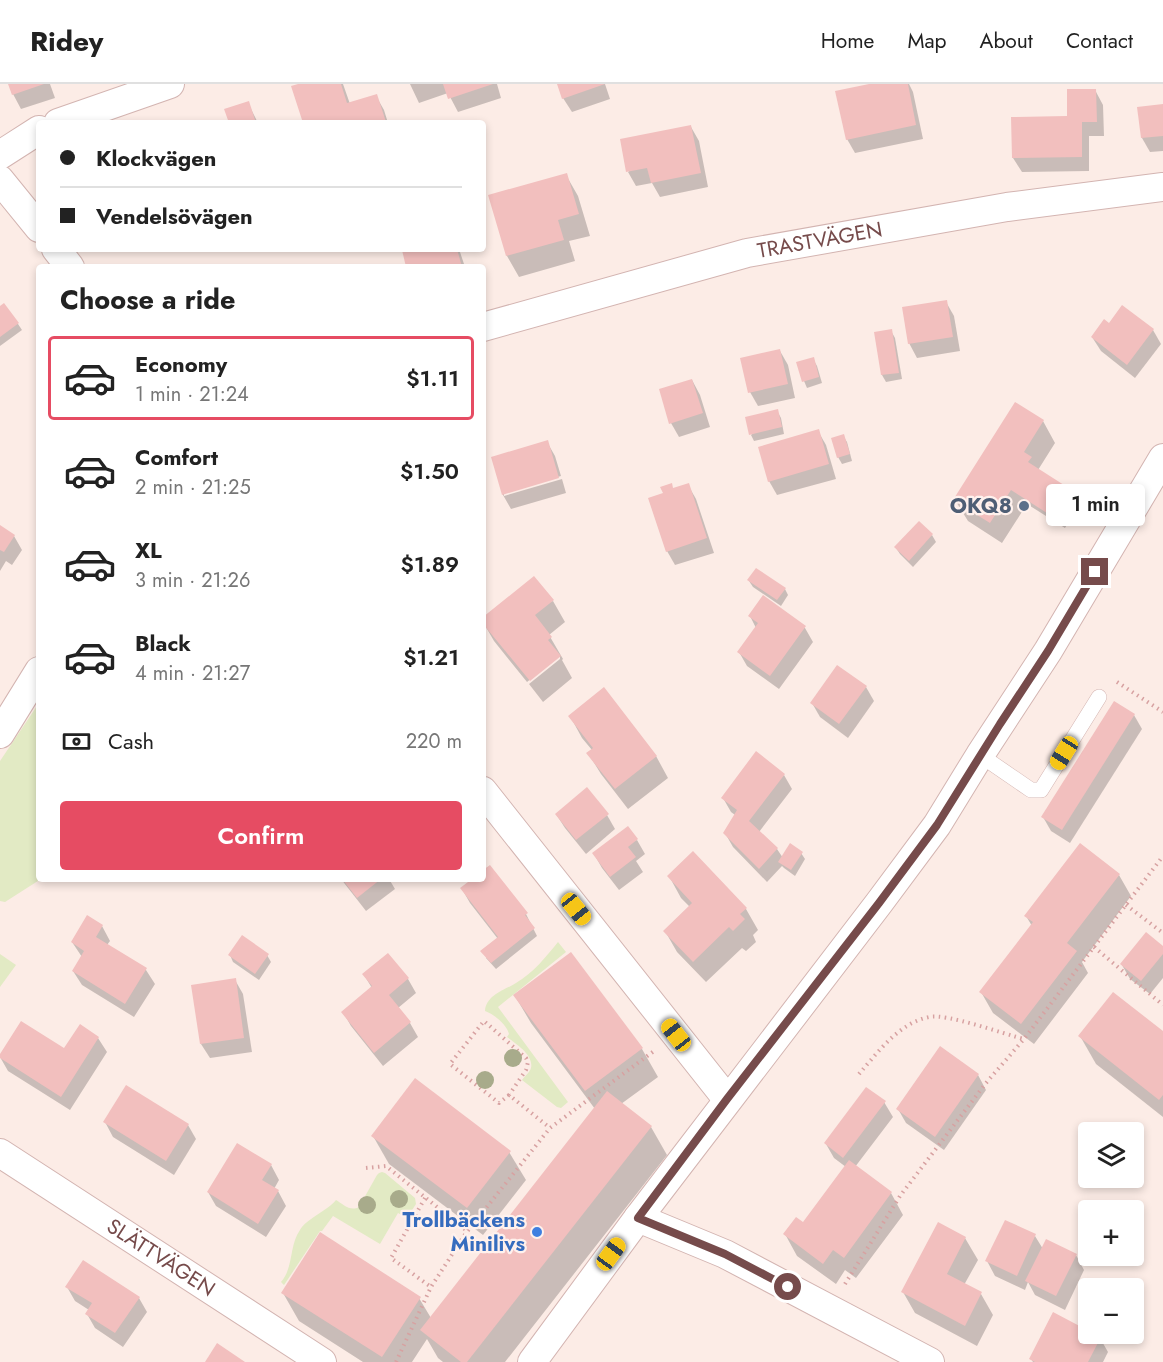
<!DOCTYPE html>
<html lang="en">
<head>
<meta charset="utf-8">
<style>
	body { margin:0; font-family:Jost,sans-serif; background:#f6f6f6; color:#222; height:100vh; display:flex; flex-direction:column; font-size:22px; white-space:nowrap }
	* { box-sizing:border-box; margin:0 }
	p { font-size:20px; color:#767676 }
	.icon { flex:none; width:33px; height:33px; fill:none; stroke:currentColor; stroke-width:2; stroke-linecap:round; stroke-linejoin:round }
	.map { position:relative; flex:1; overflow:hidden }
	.panel { position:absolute; left:36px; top:180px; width:450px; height:618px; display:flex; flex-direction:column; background:#fff; border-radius:6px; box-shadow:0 3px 9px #0003 }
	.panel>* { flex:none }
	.top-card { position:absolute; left:36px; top:36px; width:450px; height:132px; border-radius:6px; box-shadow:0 3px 9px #0003; display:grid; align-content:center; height:132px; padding:0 24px; background:#fff }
	.fabs { position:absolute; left:1078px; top:1038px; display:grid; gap:12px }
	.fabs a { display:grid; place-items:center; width:66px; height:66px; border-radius:6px; background:#fff; box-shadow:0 3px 9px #0003; font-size:30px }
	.end { position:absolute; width:27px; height:27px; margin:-14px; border:8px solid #764b4b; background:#fff; box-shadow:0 0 0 3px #fff }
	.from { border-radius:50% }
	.bubble { position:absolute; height:42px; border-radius:6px; background:#fff; box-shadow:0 3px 9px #0003; font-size:20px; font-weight:600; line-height:42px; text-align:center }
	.car { position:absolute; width:18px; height:36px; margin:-18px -9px; border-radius:8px; box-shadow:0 0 4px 2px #0007; background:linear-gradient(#f5c518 24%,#345 0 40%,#f5c518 0 76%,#345 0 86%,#f5c518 0) }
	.top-card b { display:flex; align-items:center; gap:21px; height:57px; font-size:22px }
	.top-card b+b { border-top:2px solid #e0e0e0 }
	.top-card i { width:15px; height:15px; background:#222 }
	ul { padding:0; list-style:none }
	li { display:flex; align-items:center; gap:18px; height:84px; margin:0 12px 9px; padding:0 12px; border:3px solid transparent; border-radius:6px }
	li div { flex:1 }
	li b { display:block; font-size:22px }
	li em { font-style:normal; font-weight:600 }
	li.selected { border-color:#e64c63 }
	li>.icon { width:54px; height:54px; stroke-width:1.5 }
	h2 { padding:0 24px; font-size:27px; line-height:72px }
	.pay { display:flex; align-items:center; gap:15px; height:66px; padding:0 24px; font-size:22px }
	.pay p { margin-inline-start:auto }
	.cta { display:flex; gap:12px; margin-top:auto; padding:12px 24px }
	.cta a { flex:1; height:69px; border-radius:6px; background:#e64c63; color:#fff; font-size:24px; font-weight:600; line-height:69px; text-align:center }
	header { display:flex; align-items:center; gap:36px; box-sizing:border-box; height:84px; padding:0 30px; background:#fff; border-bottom:2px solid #e0e0e0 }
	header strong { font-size:28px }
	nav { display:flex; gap:33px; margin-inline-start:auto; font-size:21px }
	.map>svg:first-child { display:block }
	.green { fill:#e2eac4 }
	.shadow { fill:#0003 }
	.building { fill:#f2bfbe }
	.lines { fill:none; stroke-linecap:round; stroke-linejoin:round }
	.service-casing { stroke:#d3b4b1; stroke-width:16 }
	.minor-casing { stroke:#d3b4b1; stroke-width:30 }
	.path { stroke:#d7a1a1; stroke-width:4; stroke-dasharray:1.5 4.5; stroke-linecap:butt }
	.service { stroke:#fff; stroke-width:15 }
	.minor { stroke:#fff; stroke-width:28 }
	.tree { fill:#a8ab8b }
	.route { stroke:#764b4b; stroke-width:8 }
	.service-dot { fill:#5c6f8a; stroke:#fff1ed; stroke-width:2 }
	.shop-dot { fill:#3f7fe0; stroke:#fff1ed; stroke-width:2 }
	.labels { text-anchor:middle; stroke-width:4.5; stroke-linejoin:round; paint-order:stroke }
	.street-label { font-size:21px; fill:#764b4b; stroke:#fff1ed }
	.service-label { font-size:21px; font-weight:bold; fill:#4e5e75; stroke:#fff1ed; text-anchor:end }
	.shop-label { font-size:21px; font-weight:bold; fill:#366cbe; stroke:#fff1ed; text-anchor:end }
</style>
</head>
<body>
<header>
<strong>Ridey</strong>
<nav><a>Home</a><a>Map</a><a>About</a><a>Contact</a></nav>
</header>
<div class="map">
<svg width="1163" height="1278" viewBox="0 0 1163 1278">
	<rect width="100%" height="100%" fill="#fcece6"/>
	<!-- green -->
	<g class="green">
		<polygon points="39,619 39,795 41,795 5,818 0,817 0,677"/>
		<path d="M558,858L566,868L498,923L568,1018L561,1024L557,1023L522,996C525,992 530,988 531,984C534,971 516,960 507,953L509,950C507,941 494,930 485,927C486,911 505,906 516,899C534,888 545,874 558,858Z"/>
		<polygon points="0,870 16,881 0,903"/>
		<path d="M382,1088L385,1089L415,1114L416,1120L407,1134L398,1129L380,1160L333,1132L322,1147H320L284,1201L281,1198C294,1183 289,1161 300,1146C307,1134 326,1128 336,1116C343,1120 350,1128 359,1123L377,1091L379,1089Z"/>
	</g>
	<!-- shadow -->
	<g class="shadow">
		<polygon points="10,0 50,0 55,14 21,25 13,10"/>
		<polygon points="303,0 343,0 350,20 376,12 384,26 388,39 305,39 293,3"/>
		<polygon points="410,0 497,0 501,14 458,28 448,9 419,19"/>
		<polygon points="559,0 605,0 610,15 572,28 563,14"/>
		<polygon points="876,0 909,0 913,8 923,55 855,69 847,55"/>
		<polygon points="1095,6 1103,21 1104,52 1089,52 1089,87 1022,88 1013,74 1069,33"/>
		<polygon points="248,19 258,39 231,39"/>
		<polygon points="1163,22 1163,67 1150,68 1142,54 1139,24"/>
		<polygon points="691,43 699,57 708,103 660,113 652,99 636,102 628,88"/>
		<polygon points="566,91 578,112 590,152 569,157 575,177 519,193 507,172 490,112"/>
		<polygon points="410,165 459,165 465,183 408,183"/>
		<polygon points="946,218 954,232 960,267 917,274 909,259"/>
		<polygon points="0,224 18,240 22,246 0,262"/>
		<polygon points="1109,241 1153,246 1161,260 1135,294 1101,267 1092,253"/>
		<polygon points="891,247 895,254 902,295 886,298 882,291 876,249"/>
		<polygon points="780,267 788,281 795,314 758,322 750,308"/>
		<polygon points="813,275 817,282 822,299 807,304 804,297"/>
		<polygon points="692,296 700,311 710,343 679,353 671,339"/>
		<polygon points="777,327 781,334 784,350 754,357 751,351"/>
		<polygon points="1043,337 1055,359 1038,386 1077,411 1081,418 1065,444 1027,420 1002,459 968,437 955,416"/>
		<polygon points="818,347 826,361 836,395 777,411 769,397"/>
		<polygon points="843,352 847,358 852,377 842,380 838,373"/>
		<polygon points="547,358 555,372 561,392 504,409 504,412 562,395 566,409 511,425 503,411 493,374"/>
		<polygon points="688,401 696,415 714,469 675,481 667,467"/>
		<polygon points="0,443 14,452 22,466 12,481 6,477 0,487"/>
		<polygon points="932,451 936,458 913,483 900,470 896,464"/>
		<polygon points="749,497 785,505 788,511 781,522 753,503"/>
		<polygon points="763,513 805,544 813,558 779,605 747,582 739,568 756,544 750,532"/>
		<polygon points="553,517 565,538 549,551 563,575 562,576 572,594 543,618 529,600 560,575 560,571 527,598 494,557 483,538 483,535"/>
		<polygon points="866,603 874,617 848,654 820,633 812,619"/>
		<polygon points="1134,631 1142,645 1070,759 1051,747 1043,733"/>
		<polygon points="570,632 656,672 668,694 628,725 601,690 588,669 592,666 582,654"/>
		<polygon points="784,691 792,705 759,748 777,765 783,774 801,769 805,775 795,792 784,784 782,782 767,798 733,763 725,749 735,731 731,728 723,714"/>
		<polygon points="556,730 607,731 615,745 586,770 565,744"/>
		<polygon points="637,756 645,770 636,777 643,788 619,806 602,784 594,770"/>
		<polygon points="693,769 746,825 758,846 753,851 756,858 746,867 742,864 706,898 677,868 665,847 690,823 681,814 669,792"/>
		<polygon points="489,783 526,830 537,852 496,885 486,874 498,855 470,819 462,805 474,795 483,795 483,788"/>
		<polygon points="1119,791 1131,812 1082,878 1088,889 1034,960 993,929 981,908 1032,842 1026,832"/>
		<polygon points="341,795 389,795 395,805 366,827"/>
		<polygon points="102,842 110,857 107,861 146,886 155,900 134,933 82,901 73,887 82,873 72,858"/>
		<polygon points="1163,864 1163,894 1150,910 1130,895 1122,881"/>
		<polygon points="230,871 267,871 271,878 259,896 233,878"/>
		<polygon points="364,891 408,895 416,909 398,924 410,939 418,953 383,982 351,942 343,928 372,904"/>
		<polygon points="235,896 243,910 252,968 210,974 201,960"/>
		<polygon points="515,912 642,965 658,993 621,1020 651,1043 667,1071 505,1278 443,1278 438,1274 427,1255 412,1278 363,1278 299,1237 283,1209 419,1214 431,1234 595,1025 531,939"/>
		<polygon points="1163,949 1163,1033 1096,980 1080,952"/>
		<polygon points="98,954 107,968 70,1026 8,987 0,973 65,966"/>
		<polygon points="978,991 986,1006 944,1066 906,1039 898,1025"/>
		<polygon points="884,1018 893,1033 855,1083 891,1109 903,1131 856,1194 845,1186 836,1200 797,1172 785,1150 804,1141 846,1083 834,1074 826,1060"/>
		<polygon points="105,1038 188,1041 196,1055 174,1091 113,1053"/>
		<polygon points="373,1052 509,1068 526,1096 483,1151 389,1080"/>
		<polygon points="237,1061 271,1081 279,1096 274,1105 278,1107 286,1122 266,1153 216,1122 208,1108"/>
		<polygon points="1035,1152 1043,1165 1076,1171 1084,1186 1065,1226 1035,1211 1028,1198 1025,1206 995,1192 987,1177"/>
		<polygon points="965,1154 978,1176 964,1201 981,1210 993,1231 977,1262 915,1229 903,1208"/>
		<polygon points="67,1203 139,1214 147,1228 123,1263 95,1244 87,1230 89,1226 75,1217"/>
		<polygon points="1089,1248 1089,1250 1100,1254 1108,1268 1103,1278 1033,1278 1031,1275"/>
	</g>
	<!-- building -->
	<g class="building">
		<polygon points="8,0 44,0 12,11"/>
		<polygon points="298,0 341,0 347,19 377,10 386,38 303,39 291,2"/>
		<polygon points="443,0 493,0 448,15"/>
		<polygon points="557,0 605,0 562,15"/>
		<polygon points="869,0 908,0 916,41 846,56 835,7"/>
		<polygon points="1067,5 1096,5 1097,38 1082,38 1082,73 1012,74 1011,33 1067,32"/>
		<polygon points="249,17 256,39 229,39 224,25"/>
		<polygon points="1163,20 1163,52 1141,54 1137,23"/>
		<polygon points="691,41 701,89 651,99 647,84 626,88 620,55"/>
		<polygon points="567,89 579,130 558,136 564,156 506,172 488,111"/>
		<polygon points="405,165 457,165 462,183 406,183 402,166"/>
		<polygon points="947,216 953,253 908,260 902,223"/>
		<polygon points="4,219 19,239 0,253 0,222"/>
		<polygon points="1122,221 1154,245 1127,281 1091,253 1104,235 1109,239"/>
		<polygon points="892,245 899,289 881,291 874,248"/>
		<polygon points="780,265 788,300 748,309 740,274"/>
		<polygon points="814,273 819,293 802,298 796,278"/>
		<polygon points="692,295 703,329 669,340 659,305"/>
		<polygon points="1015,318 1044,336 1024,368 1032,373 1028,378 1078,410 1061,438 1011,406 990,439 953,416"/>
		<polygon points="778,325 782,343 749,351 745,333"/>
		<polygon points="819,345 829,380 768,398 758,363"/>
		<polygon points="844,350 850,370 837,374 831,354"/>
		<polygon points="548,356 559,394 502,411 491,373"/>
		<polygon points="672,399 673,404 689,399 707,454 666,468 648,414 663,409 660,403"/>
		<polygon points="919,437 933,450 909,477 894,463"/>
		<polygon points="0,441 15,451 4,468 0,466"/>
		<polygon points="756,484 786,504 777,516 747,496"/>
		<polygon points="534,492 554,516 535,531 552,553 548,556 561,572 530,597 483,540 483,533"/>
		<polygon points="763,511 806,542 770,592 737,568 758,539 748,532"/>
		<polygon points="837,581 867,602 839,640 810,619"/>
		<polygon points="604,603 657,672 615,705 586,669 593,664 568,632"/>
		<polygon points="1114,617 1135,630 1062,746 1041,733"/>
		<polygon points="756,667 785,690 749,737 778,764 759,785 723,749 737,726 721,714"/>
		<polygon points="587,703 609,730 576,756 555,730"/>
		<polygon points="628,742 638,755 628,763 636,773 610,793 592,769"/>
		<polygon points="790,759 803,768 791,786 778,778"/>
		<polygon points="1080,759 1120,790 1067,859 1077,867 1021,940 979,908 1033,838 1024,832"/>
		<polygon points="693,767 747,824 740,830 745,835 733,847 729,843 693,878 663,847 692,819 667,792"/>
		<polygon points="490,781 528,829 525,831 535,844 491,879 480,867 498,853 460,804 472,795 483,795 483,786"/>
		<polygon points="342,795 381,795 357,814"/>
		<polygon points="87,831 103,841 96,853 147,884 125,920 72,887 84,867 71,858"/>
		<polygon points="1146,848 1163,862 1163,870 1141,897 1120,880"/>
		<polygon points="242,851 269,870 255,890 228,871"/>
		<polygon points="571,868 643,964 585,1007 513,911"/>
		<polygon points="388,869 409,894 389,911 411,938 374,969 341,928 372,902 362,890"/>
		<polygon points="236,894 244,954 200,960 191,901"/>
		<polygon points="1113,908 1163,947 1163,1011 1159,1016 1078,952"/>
		<polygon points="21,937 64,964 80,940 99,953 61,1013 0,974 0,970"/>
		<polygon points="940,962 979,990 935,1053 896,1025"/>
		<polygon points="415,994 511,1067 467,1124 371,1052"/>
		<polygon points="126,1001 189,1040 166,1077 103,1038"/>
		<polygon points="866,1003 886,1017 843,1074 824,1059"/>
		<polygon points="607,1007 652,1042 467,1278 461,1278 420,1246"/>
		<polygon points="237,1059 272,1080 262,1096 279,1106 258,1140 207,1108"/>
		<polygon points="849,1076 892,1108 844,1174 833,1166 823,1180 783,1150 796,1133 803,1138"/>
		<polygon points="1005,1136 1036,1150 1017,1192 985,1177"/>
		<polygon points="938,1138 966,1153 947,1190 982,1208 965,1242 901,1208"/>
		<polygon points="320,1148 421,1213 382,1273 281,1209"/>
		<polygon points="1046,1155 1077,1170 1056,1212 1025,1197"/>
		<polygon points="83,1176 140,1213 115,1249 85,1230 92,1219 65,1203"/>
		<polygon points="1053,1228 1089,1247 1089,1250 1095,1250 1101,1253 1088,1278 1035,1278 1029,1275"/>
		<polygon points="217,1259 245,1278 205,1278"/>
	</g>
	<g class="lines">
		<defs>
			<polyline id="service" points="980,671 1031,706 1041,706 1099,613"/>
			<g id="minor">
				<polyline points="58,39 170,0"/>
				<polyline points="0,71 39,46"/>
				<polyline points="0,96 39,144"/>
				<polyline points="56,165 70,183"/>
				<path id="s1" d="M483,243L747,169L1007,123L1163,103"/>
				<polyline points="0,650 39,587"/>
				<polyline points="483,707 727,1015"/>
				<path id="s2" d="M0,1069L322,1278"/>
				<polyline points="638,1134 725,1170 930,1278"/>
				<polyline points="532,1278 638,1134 879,819 937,741 980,671 1048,567 1163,374"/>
			</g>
		</defs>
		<!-- service casing -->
		<use href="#service" class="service-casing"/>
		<!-- minor casing -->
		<use href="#minor" class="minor-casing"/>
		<!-- path -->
		<g class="path">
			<polyline points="1117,598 1163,628"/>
			<polyline points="1126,821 1163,849"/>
			<polyline points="1094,863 1163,921"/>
			<path d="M859,990C878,968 899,939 929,933C946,929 1004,950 1024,955"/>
			<polyline points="509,1011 499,1019 450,980 484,937 526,974 528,978 526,986 509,1011 550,1044"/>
			<polyline points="366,1084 386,1082 467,1147"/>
			<polyline points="425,1114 391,1174 431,1203"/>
			<polyline points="845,1200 900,1112 986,999 1024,955 1163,772"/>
			<polyline points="396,1278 431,1203 466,1149 550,1044 654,967"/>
		</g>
		<!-- service -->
		<use href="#service" class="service"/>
		<!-- minor -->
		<use href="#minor" class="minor"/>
	</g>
	<!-- trees -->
	<g class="tree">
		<circle cx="513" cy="974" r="9"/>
		<circle cx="485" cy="996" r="9"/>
		<circle cx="399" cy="1115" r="9"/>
		<circle cx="367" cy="1121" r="9"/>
	</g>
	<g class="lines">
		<!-- route -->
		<polyline class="route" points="788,1203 725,1170 638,1134 727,1015 879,819 937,741 1000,640 1048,567 1095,488"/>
	</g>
	<!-- markers -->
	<circle class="service-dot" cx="1024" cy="422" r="6"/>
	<circle class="shop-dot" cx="537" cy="1148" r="6"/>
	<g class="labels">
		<!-- street labels -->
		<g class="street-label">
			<text dy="7" stroke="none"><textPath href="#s1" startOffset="348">TRASTVÄGEN</textPath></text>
			<text dy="7" stroke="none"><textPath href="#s2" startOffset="192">SLÄTTVÄGEN</textPath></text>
		</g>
		<!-- service labels -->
		<g class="service-label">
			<text x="1012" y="429">OKQ8</text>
		</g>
		<!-- shop labels -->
		<g class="shop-label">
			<text x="525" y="1143">Trollbäckens<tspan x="525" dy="24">Minilivs</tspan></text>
		</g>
	</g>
</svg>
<div class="fabs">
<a><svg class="icon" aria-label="layers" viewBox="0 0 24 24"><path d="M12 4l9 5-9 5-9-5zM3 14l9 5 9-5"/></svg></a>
<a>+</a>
<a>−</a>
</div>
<i class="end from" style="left:788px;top:1203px"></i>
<i class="end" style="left:1095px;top:488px"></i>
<div class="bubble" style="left:1046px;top:400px;width:99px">1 min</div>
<i class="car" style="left:1064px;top:669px;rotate:212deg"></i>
<i class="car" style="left:576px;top:825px;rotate:141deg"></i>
<i class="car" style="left:676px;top:951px;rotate:322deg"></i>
<i class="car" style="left:611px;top:1170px;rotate:36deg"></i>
<div class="top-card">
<b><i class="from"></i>Klockvägen</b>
<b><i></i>Vendelsövägen</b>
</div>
<section class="panel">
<h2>Choose a ride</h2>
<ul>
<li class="selected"><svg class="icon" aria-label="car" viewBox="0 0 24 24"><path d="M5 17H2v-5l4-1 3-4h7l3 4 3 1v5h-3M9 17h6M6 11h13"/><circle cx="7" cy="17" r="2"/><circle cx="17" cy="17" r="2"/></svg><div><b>Economy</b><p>1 min · 21:24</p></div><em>$1.11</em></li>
<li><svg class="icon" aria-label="car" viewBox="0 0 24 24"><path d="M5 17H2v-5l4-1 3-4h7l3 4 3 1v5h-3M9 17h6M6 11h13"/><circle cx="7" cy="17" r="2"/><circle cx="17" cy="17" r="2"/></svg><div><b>Comfort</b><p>2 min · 21:25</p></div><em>$1.50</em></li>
<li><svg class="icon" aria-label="car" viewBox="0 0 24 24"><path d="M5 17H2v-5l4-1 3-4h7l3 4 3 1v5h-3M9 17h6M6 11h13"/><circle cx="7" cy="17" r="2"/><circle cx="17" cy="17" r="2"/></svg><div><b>XL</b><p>3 min · 21:26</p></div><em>$1.89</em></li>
<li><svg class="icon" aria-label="car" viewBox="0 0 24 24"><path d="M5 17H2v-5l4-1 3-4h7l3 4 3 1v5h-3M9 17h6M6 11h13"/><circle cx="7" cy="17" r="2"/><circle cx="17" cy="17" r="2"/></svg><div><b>Black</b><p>4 min · 21:27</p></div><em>$1.21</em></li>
</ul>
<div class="pay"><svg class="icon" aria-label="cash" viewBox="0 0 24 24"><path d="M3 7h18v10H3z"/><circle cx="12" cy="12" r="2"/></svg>Cash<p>220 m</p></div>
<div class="cta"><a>Confirm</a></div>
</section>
</div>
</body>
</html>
